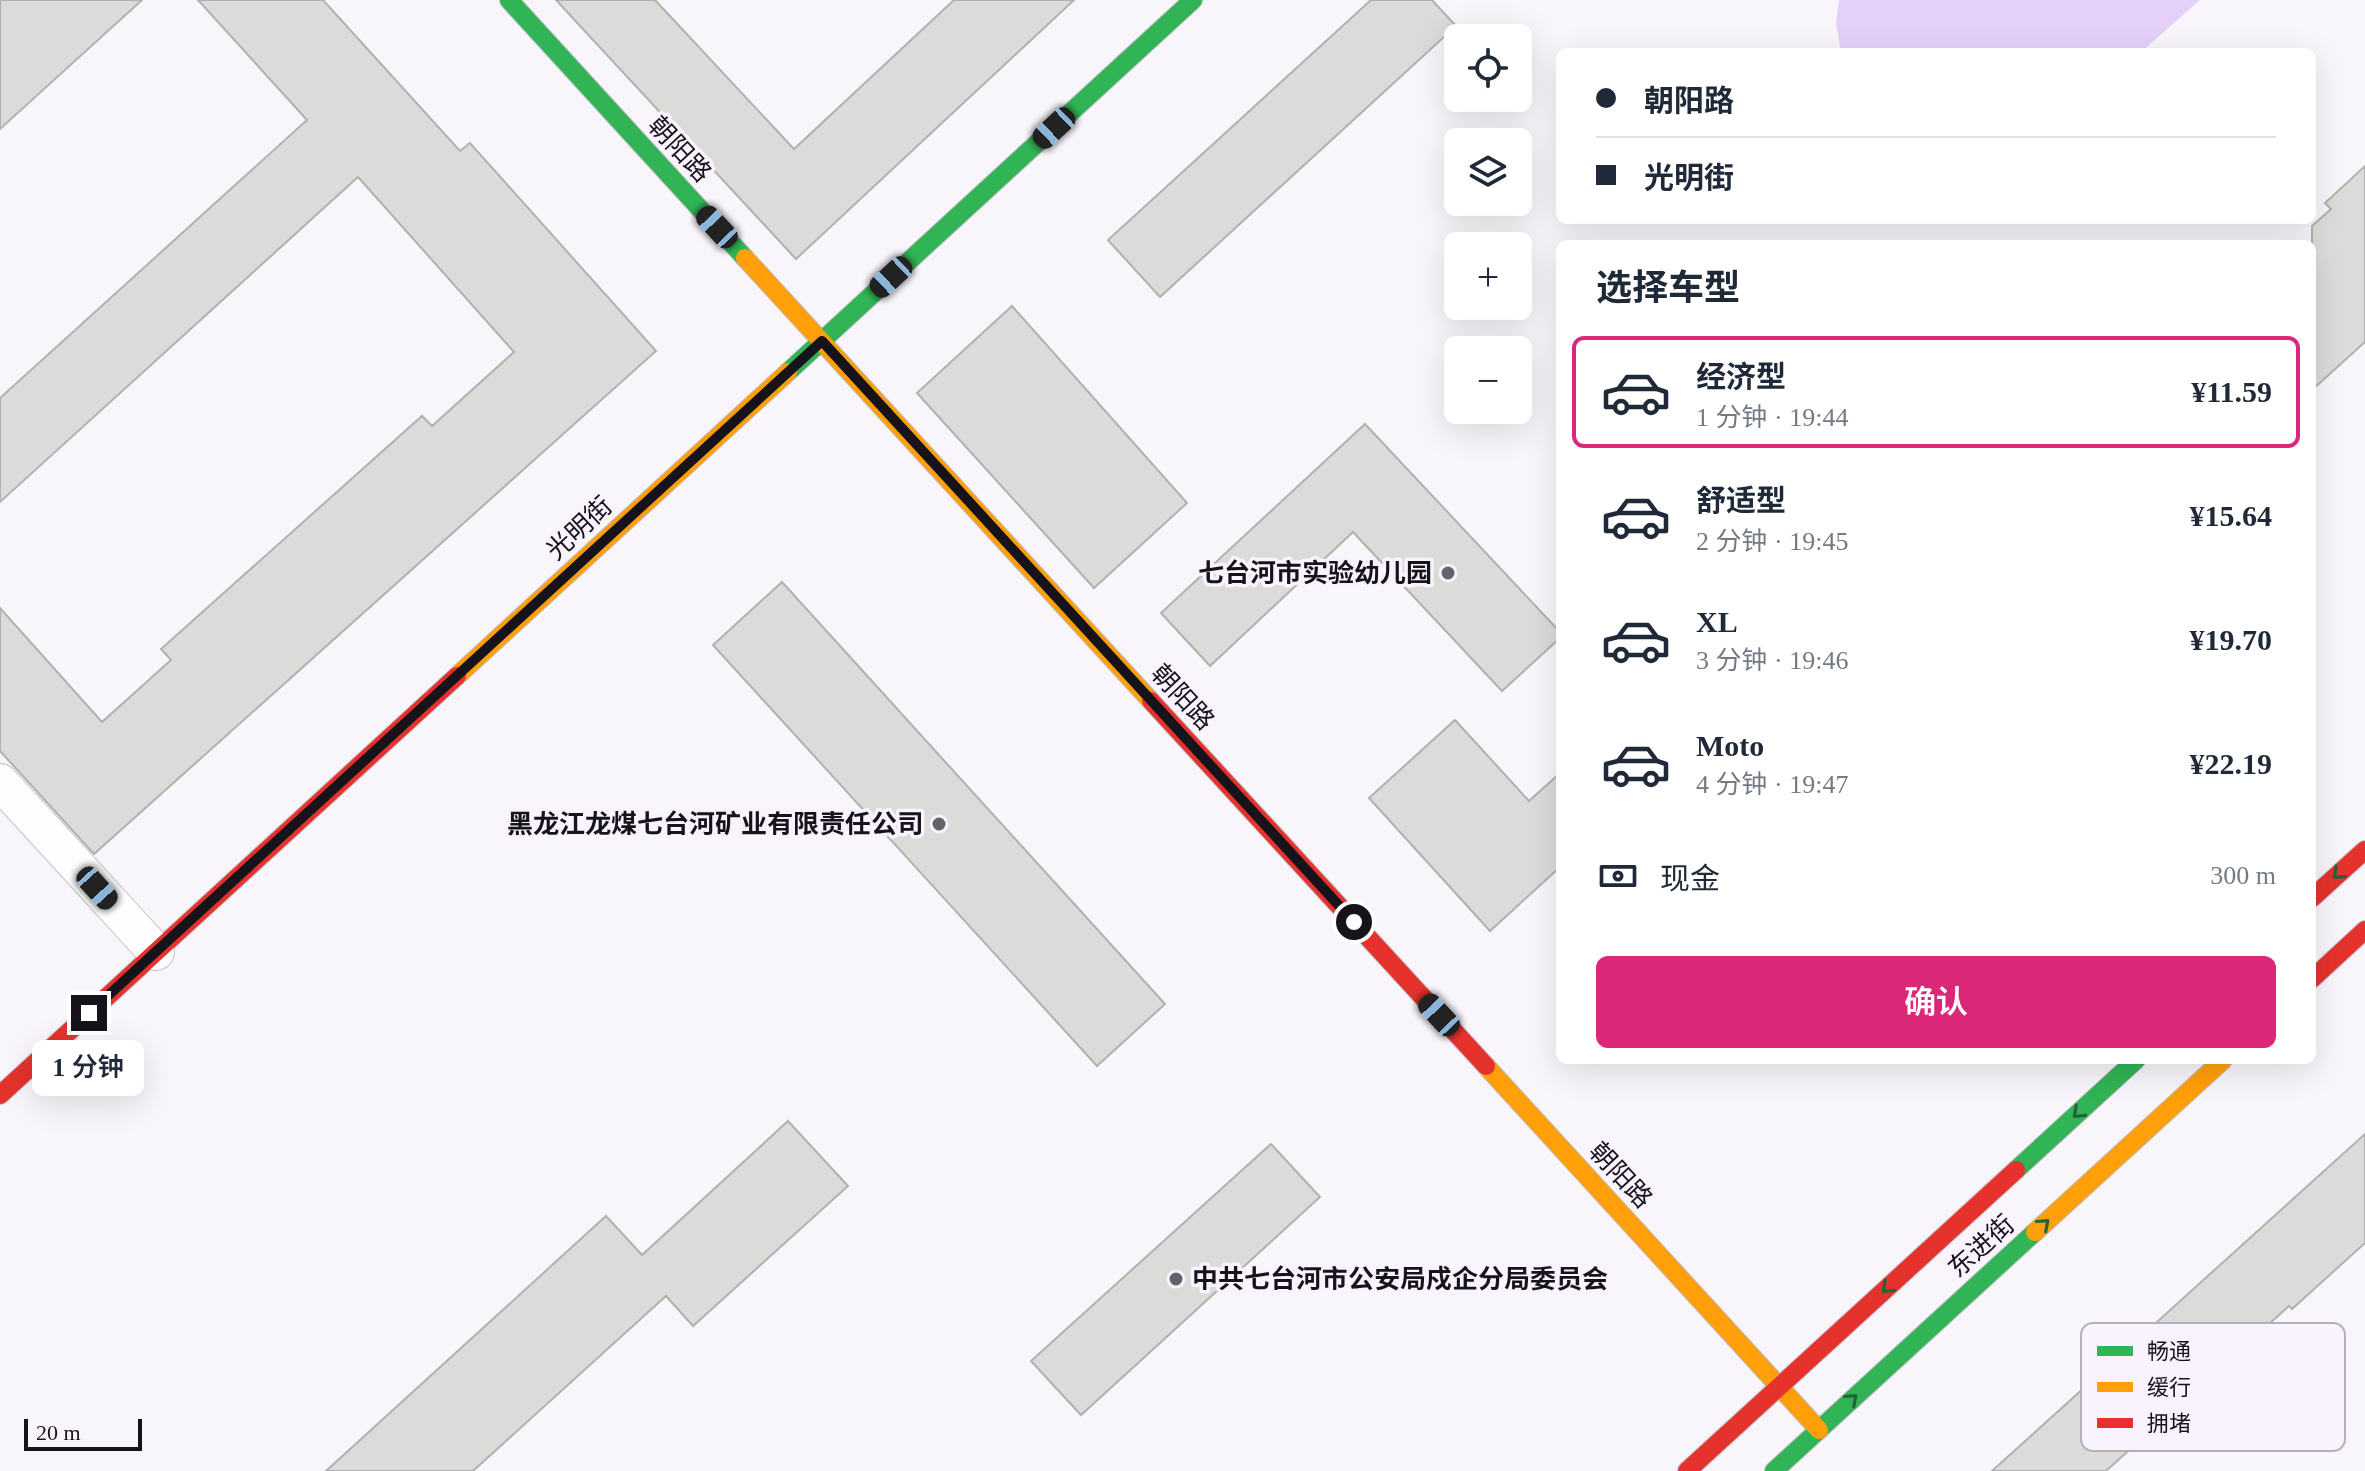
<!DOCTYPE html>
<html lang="zh">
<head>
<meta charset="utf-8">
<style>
	body { margin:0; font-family:"Times New Roman","Noto Sans SC",serif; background:#f6f6f7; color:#1f2937; height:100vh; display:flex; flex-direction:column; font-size:30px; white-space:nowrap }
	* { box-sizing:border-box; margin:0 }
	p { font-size:26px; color:#747a83 }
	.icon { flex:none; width:44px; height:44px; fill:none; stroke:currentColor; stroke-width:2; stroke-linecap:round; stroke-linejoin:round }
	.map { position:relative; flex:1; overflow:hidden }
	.drawer { position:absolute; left:1556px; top:240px; width:760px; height:824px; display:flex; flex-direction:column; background:#fff; border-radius:12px; box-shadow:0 8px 32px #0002 }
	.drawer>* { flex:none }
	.top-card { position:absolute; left:1556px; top:48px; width:760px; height:176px; border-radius:12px; box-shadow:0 8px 32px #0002; display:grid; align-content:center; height:176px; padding:0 40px; background:#fff }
	.buttons { position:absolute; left:1444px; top:24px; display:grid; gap:16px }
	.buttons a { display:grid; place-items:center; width:88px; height:88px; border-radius:12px; background:#fff; box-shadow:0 8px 32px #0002; font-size:40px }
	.scale { position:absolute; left:24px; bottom:20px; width:118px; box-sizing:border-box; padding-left:8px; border:4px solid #17131b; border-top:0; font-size:22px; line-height:28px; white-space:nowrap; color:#17131b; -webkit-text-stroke:6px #f8f3fd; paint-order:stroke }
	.end { position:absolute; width:36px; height:36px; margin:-18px; border:10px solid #17131b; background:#fff; box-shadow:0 0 0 4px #fff }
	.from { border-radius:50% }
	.bubble { position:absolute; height:56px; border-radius:12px; background:#fff; box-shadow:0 8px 32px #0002; font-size:26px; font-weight:600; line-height:56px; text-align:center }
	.car { position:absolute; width:24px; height:48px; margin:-24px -12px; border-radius:10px; box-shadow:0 0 6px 2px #0007; background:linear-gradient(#222 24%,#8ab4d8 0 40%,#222 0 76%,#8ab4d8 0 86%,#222 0) }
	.top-card b { display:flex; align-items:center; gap:28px; height:76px; font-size:30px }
	.top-card b+b { border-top:2px solid #e0e1e3 }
	.top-card i { width:20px; height:20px; background:#1f2937 }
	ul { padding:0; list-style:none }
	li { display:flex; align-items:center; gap:24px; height:112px; margin:0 16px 12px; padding:0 24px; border:4px solid transparent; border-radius:12px }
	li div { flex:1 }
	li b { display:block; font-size:30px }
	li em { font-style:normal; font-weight:600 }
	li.on { border-color:#db2777 }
	li>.icon { width:72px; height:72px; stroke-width:1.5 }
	h2 { padding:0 40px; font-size:36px; line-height:96px }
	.pay { display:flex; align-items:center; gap:20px; height:88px; padding:0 40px; font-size:30px }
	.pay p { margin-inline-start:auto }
	.button { display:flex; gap:16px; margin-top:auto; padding:16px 40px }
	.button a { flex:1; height:92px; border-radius:12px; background:#db2777; color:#fff; font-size:32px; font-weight:600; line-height:92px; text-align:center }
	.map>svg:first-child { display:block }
	.green { fill:#e5d0f9 }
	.building { fill:#dbdbd9; stroke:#b1b1af; stroke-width:2 }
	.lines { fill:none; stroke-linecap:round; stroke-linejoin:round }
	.street-casing { stroke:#c2bec5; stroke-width:38 }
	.fast-casing { stroke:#c2bec5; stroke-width:20 }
	.slow-casing { stroke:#c2bec5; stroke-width:20 }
	.jam-casing { stroke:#c2bec5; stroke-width:20 }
	.street { stroke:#fefefe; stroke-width:36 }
	.fast { stroke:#30b455; stroke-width:18 }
	.slow { stroke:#ff9f0a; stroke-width:18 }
	.jam { stroke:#e5322d; stroke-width:18 }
	.oneway { stroke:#246438 }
	.route { stroke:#17131b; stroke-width:10 }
	.poi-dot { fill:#666269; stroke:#f8f3fd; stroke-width:3 }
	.labels { text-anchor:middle; stroke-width:7; stroke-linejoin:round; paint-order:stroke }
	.street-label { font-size:26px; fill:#17131b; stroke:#f8f3fd }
	.poi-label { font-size:26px; font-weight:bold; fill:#17131b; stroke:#f8f3fd; text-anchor:end }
	.key { fill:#f8f3fd; stroke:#b4b0b9; stroke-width:2 }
	.key-label { font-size:22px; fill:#17131b }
</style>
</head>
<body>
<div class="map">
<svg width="2365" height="1471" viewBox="0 0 2365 1471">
	<rect width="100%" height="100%" fill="#f8f5fb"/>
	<!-- green -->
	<polygon class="green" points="1839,0 2200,0 2141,52 1841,52 1836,23"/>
	<!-- building -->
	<g class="building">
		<polygon points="0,0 142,0 0,129"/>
		<polygon points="198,0 323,0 460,151 470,143 656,351 94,854 0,751 0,608 102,722 171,660 161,649 422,416 432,426 514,352 358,177 0,502 0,398 307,120"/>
		<polygon points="556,0 655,0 794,149 954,0 1074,0 796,259"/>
		<polygon points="1371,0 1432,0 1456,26 1160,297 1108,240"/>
		<polygon points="2365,166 2365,342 2312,390 2312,226 2331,209 2325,203"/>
		<polygon points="1012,306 1187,503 1094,588 917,393"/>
		<polygon points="1365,424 1560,632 1560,638 1502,691 1353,532 1210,666 1161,613"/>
		<polygon points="782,582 1165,1004 1097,1066 713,645"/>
		<polygon points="1455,720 1529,801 1560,773 1560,867 1490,931 1369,798"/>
		<polygon points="788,1121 848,1186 693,1326 666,1296 473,1471 326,1471 606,1216 642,1255"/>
		<polygon points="2365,1134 2365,1243 2292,1309 2289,1306 2106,1471 1992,1471"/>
		<polygon points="1271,1144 1320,1197 1081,1415 1031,1361"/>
	</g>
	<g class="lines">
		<defs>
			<polyline id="street" points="0,782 156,952"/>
			<g id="fast">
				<polyline points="509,0 745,258"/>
				<polyline points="788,372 1193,0"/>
				<polyline points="2016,1170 2136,1060"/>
				<polyline points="1774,1471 2035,1232"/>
			</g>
			<g id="slow">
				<polyline points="745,258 1151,701"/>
				<polyline points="457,676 788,372"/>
				<polyline points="1486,1066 1819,1430"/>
				<polyline points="2035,1232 2223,1060"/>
			</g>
			<g id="jam">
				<polyline points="1151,701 1486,1066"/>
				<polyline points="2312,898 2365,850"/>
				<polyline points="2312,979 2365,930"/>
				<polyline points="0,1095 457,676"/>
				<polyline points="1687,1471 2016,1170"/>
			</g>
		</defs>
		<!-- street casing -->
		<use href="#street" class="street-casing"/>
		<!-- fast casing -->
		<use href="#fast" class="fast-casing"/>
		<!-- slow casing -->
		<use href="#slow" class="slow-casing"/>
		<!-- jam casing -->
		<use href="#jam" class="jam-casing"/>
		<!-- street -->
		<use href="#street" class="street"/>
		<!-- fast -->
		<use href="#fast" class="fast"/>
		<!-- slow -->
		<use href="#slow" class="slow"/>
		<!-- jam -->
		<use href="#jam" class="jam"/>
	</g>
	<!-- one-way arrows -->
	<defs><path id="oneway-chevron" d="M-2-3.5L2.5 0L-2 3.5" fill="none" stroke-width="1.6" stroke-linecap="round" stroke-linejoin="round" transform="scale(2)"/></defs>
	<g class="oneway">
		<use href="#oneway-chevron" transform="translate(2338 874) rotate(137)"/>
		<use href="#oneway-chevron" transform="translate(2078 1113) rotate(137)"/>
		<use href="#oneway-chevron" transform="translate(2044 1224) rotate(-42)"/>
		<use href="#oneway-chevron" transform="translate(1887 1288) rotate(137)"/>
		<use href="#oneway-chevron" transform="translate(1852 1399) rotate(-42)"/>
	</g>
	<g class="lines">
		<!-- route -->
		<polyline class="route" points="89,1013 822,341 1354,922"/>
	</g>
	<!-- markers -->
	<g class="poi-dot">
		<circle cx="1448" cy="573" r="8"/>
		<circle cx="939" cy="824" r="8"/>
		<circle cx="1176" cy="1279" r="8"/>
	</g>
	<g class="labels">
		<!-- street labels -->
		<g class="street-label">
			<text transform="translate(680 149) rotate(47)" y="9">朝阳路</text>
			<text transform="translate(579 528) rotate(-43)" y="9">光明街</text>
			<text transform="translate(1183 697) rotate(47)" y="9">朝阳路</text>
			<text transform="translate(1621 1175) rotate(47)" y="9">朝阳路</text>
			<text transform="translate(1981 1246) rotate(-42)" y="9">东进街</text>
		</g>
		<!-- poi labels -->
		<g class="poi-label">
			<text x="1432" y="582">七台河市实验幼儿园</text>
			<text x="923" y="833">黑龙江龙煤七台河矿业有限责任公司</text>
			<text x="1192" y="1288" text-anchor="start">中共七台河市公安局戍企分局委员会</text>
		</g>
	</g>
	<!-- legend -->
	<rect x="2081" y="1323" width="264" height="128" rx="12" class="key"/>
	<rect x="2097" y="1346" width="36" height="10" fill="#30b455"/>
	<rect x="2097" y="1382" width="36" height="10" fill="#ff9f0a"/>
	<rect x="2097" y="1418" width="36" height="10" fill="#e5322d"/>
	<g class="key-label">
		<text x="2147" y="1359">畅通</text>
		<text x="2147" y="1395">缓行</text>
		<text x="2147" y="1431">拥堵</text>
	</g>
</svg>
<div class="buttons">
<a><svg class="icon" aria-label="locate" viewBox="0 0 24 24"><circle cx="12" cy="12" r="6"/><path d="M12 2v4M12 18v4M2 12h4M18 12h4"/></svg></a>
<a><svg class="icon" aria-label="layers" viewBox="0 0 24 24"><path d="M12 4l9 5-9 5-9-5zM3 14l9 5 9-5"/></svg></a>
<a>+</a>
<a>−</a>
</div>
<div class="scale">20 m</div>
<i class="end from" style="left:1354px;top:922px"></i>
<i class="end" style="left:89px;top:1013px"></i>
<div class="bubble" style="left:32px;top:1040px;width:112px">1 分钟</div>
<i class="car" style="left:1054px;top:128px;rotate:227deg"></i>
<i class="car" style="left:717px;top:227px;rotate:317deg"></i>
<i class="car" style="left:891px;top:277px;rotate:227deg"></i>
<i class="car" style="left:97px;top:888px;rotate:138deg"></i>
<i class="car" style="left:1439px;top:1015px;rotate:317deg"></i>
<div class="top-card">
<b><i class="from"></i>朝阳路</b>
<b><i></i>光明街</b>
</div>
<section class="drawer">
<h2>选择车型</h2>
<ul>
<li class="on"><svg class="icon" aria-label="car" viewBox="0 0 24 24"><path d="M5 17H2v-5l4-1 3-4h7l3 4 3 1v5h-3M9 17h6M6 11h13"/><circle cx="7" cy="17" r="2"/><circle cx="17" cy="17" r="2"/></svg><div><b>经济型</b><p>1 分钟 · 19:44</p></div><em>¥11.59</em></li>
<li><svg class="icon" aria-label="car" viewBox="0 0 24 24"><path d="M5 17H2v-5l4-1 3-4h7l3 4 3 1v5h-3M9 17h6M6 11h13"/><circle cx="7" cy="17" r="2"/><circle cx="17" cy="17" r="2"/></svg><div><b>舒适型</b><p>2 分钟 · 19:45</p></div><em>¥15.64</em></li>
<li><svg class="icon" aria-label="car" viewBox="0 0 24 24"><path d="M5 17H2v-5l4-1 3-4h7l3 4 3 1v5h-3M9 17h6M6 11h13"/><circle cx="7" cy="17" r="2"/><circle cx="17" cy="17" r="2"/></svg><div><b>XL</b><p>3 分钟 · 19:46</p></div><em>¥19.70</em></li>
<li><svg class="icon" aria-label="car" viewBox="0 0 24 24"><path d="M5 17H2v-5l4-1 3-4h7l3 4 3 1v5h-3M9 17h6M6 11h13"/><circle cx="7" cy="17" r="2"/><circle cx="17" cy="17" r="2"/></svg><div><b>Moto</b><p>4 分钟 · 19:47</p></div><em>¥22.19</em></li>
</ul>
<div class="pay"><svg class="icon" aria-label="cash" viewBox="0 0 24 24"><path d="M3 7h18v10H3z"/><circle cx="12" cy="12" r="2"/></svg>现金<p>300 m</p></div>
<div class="button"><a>确认</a></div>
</section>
</div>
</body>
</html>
